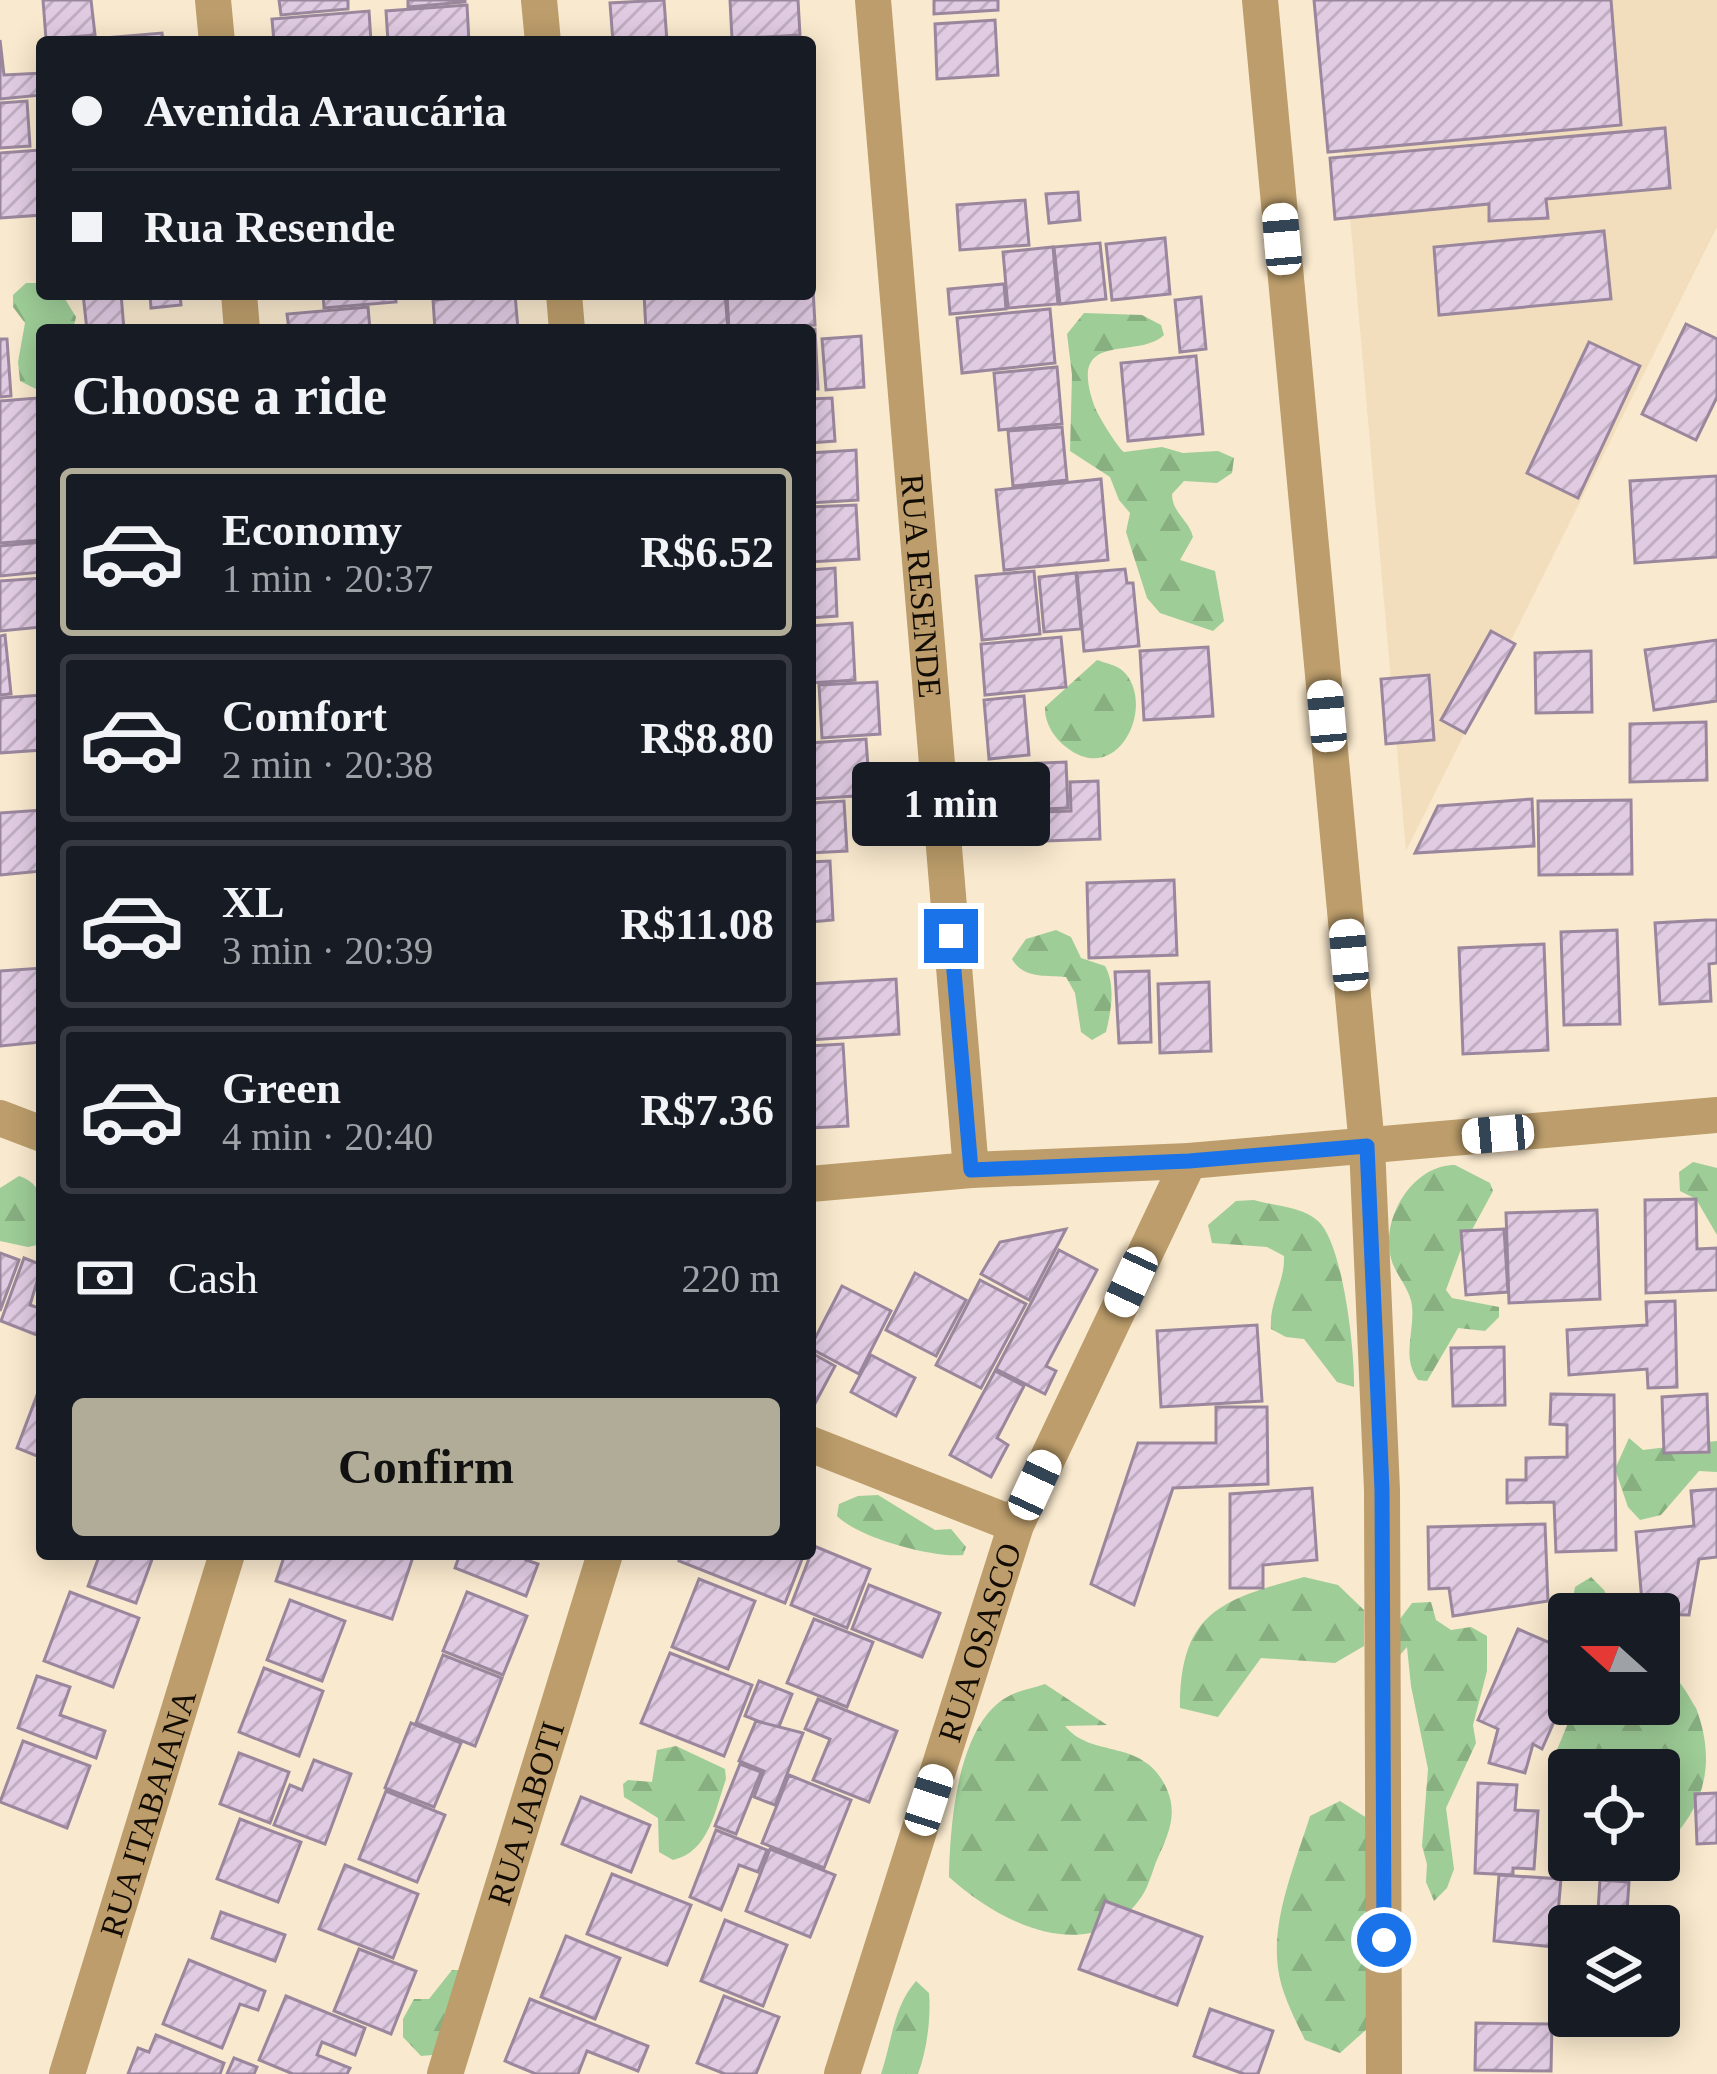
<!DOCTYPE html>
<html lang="en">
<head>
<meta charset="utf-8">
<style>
	body { margin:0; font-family:Georgia,serif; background:#20242c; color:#f1f3f6; height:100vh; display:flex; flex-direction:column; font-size:45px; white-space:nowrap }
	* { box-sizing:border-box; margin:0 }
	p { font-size:39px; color:#9ea1a6 }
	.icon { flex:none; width:66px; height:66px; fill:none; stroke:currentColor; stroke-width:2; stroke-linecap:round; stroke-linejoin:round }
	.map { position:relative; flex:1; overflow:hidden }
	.panel { position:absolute; left:36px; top:324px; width:780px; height:1236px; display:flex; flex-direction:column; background:#171b24; border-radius:12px; box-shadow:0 6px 30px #0003 }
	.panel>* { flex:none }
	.banner { position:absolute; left:36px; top:36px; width:780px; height:264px; border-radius:12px; box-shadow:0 6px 30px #0003; display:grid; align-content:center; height:264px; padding:0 36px; background:#171b24 }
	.needle { width:78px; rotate:291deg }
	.tools { position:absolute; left:1548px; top:1593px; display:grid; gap:24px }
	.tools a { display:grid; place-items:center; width:132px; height:132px; border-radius:12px; background:#171b24; box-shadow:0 6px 30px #0003; font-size:60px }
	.end { position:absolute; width:54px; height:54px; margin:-27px; border:15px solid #1a73e8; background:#fff; box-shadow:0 0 0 6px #fff }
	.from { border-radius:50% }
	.bubble { position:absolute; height:84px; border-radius:12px; background:#171b24; box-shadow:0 6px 30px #0003; font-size:39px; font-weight:700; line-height:84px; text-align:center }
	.car { position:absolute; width:36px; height:72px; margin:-36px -18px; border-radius:15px; box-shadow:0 0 9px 3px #0007; background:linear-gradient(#fff 24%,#345 0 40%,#fff 0 76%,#345 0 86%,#fff 0) }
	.banner b { display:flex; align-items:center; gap:42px; height:114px; font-size:45px }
	.banner b+b { border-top:3px solid #363941 }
	.banner i { width:30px; height:30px; background:#f1f3f6 }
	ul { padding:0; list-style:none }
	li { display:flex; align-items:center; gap:36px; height:168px; margin:0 24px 18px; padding:0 12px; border:6px solid #363941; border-radius:12px }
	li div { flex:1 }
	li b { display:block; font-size:45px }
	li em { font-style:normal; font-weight:700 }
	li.active { border-color:#b0ac97 }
	li>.icon { width:108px; height:108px; stroke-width:1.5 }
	h2 { padding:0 36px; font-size:54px; line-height:144px }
	.pay { display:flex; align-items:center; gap:30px; height:132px; padding:0 36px; font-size:45px }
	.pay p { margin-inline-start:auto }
	.primary-button { display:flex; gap:24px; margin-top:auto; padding:24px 36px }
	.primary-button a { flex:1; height:138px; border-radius:12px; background:#b0ac97; color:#111; font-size:48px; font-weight:700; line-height:138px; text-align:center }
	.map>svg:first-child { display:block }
	.built { fill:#f2debc }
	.forest { fill:url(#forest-firs) }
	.building { fill:url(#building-hatch); stroke:#9a879d; stroke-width:3 }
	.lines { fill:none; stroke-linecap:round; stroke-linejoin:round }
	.minor { stroke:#bc9d6b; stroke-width:36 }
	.route { stroke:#1a73e8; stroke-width:15 }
	.labels { text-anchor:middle; stroke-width:12; stroke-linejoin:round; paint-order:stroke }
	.street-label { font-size:33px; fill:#120c04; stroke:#fef8ed }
</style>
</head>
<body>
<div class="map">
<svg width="1717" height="2074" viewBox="0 0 1717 2074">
	<defs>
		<pattern id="forest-firs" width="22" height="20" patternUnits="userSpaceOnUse" patternTransform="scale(3)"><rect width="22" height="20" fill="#9ecd97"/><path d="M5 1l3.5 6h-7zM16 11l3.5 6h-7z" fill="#87af80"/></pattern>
		<pattern id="building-hatch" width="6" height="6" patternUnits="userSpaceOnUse" patternTransform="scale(3)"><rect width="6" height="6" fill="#e1cbe3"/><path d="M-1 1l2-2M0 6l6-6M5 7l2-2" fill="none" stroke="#c0adc1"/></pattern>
	</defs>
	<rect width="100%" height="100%" fill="#f9e9ce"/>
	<!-- built -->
	<polygon class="built" points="1331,0 1717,0 1717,227 1406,851"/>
	<!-- forest -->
	<g class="forest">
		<polygon points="26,283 42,283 42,294 62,294 76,317 73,330 42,330 42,392 20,381 18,362 25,323 13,307 13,295"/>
		<path d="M1084,313L1142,315L1161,325L1164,335C1136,361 1067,328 1094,405C1097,414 1117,447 1124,452L1162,447L1183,453L1218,451L1234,458L1232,473L1217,483L1184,481L1172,494C1172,513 1189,520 1193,537L1180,560L1215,571L1224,621L1213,631L1160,613L1147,598L1126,532L1130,513L1119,500L1110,477L1070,451L1072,375L1067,334Z"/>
		<path d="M1097,660C1105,663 1117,665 1123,671C1157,703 1119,789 1066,747C1054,738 1044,722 1045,707Z"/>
		<path d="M1056,930L1071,937L1081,958L1105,966C1116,986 1111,1011 1106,1032L1092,1040L1081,1032L1075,993L1066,977C1046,975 1023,979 1012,959L1026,939Z"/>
		<polygon points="1693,1162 1717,1168 1717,1235 1696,1199 1680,1191 1679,1172"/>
		<path d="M1455,1165L1490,1183L1493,1191L1460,1252L1446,1290L1452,1298L1499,1307V1317L1485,1331L1458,1328L1427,1381L1418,1380C1401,1357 1415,1331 1412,1306C1410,1287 1393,1273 1390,1254C1383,1214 1414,1165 1455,1165Z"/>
		<path d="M19,1176C50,1186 42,1216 42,1244L28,1247L0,1241V1188Z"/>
		<path d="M1254,1200C1274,1206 1302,1206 1318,1221C1343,1243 1355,1352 1354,1387L1337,1382L1304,1339L1286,1337L1271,1329C1269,1301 1285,1283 1284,1256L1267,1247L1212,1243L1208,1225L1236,1201Z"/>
		<polygon points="1629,1438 1643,1450 1717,1441 1717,1472 1699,1471 1661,1515 1640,1520 1628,1507 1615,1469"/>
		<path d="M878,1495L935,1530L951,1529L966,1547L963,1555C932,1558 859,1538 837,1516L839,1504L858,1496Z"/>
		<path d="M1304,1577L1338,1585L1364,1610V1646L1335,1663L1261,1658L1218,1717L1180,1708C1180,1613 1220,1600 1304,1577Z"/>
		<polygon points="1591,1577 1604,1590 1616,1614 1570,1614 1575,1587"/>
		<polygon points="1431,1602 1436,1620 1451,1630 1471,1627 1487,1636 1487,1671 1473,1725 1476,1743 1446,1808 1454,1869 1447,1888 1434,1901 1426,1882 1427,1864 1422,1846 1428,1769 1411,1686 1407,1647 1399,1656 1400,1619 1412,1603"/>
		<path d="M1659,1666C1679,1676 1685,1690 1696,1708C1717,1763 1705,1811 1659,1851V1770H1569V1798L1552,1781V1762L1568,1723L1593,1704H1659Z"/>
		<path d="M1045,1684L1107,1725L1065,1726C1092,1760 1146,1736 1168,1792C1178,1818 1166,1839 1156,1862C1152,1873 1148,1887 1142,1896C1092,1971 998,1922 949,1877C950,1825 957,1723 1009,1696C1020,1690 1034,1688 1045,1684Z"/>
		<path d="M676,1746L725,1769L726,1779C715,1810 709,1852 673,1860L659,1852L658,1818L624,1797L623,1784L628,1780L652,1782L657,1750Z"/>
		<path d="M1340,1801L1370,1820L1372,1893L1360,1927L1375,1961L1368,2028L1340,2053L1305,2040C1294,2017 1281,1993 1278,1968C1271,1919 1296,1862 1310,1816Z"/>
		<polygon points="452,1970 464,1970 443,2054 421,2056 403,2037 403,2019 414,1999 429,1999"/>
		<path d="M916,1981L929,1993C931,2018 927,2050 918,2074H881C892,2042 893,2007 916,1981Z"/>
	</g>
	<!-- building -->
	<g class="building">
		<polygon points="43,0 91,0 95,35 46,39"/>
		<polygon points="279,0 348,0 348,9 281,15"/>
		<polygon points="408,0 465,0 465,2 408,7"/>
		<polygon points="664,0 667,42 613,42 610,3"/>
		<polygon points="730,0 798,0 800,35 732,39"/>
		<polygon points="934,0 998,0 998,10 934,14"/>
		<polygon points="1314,0 1611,0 1621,125 1328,152"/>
		<polygon points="467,5 469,42 388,42 386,11"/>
		<polygon points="369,11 371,42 274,42 272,19"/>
		<polygon points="995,20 998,75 937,79 935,24"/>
		<polygon points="162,33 163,42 57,42"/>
		<polygon points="0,40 4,75 42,73 42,95 0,99"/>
		<polygon points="27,101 30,146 0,148 0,103"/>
		<polygon points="1665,128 1670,188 1546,199 1548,218 1489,221 1489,204 1335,219 1330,158"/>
		<polygon points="40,150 42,215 0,218 0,153"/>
		<polygon points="1078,192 1080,220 1049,223 1046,194"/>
		<polygon points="1025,200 1029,245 960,250 957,205"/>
		<polygon points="1604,231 1611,299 1439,315 1434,247"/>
		<polygon points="1165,238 1170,294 1112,300 1106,244"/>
		<polygon points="1100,243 1106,299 1060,304 1054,247"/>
		<polygon points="1053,247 1058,304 1008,308 1003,252"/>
		<polygon points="812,270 815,325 729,330 727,294 810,294"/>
		<polygon points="1004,284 1006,309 950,314 948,289"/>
		<polygon points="83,294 121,294 124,330 87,330"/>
		<polygon points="150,294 180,294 181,305 151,308"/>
		<polygon points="323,294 395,294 396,302 324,308"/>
		<polygon points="515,294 518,330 435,330 433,300"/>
		<polygon points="644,294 725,294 728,330 646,330"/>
		<polygon points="1201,297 1206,349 1180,352 1175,300"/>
		<polygon points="368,307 370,330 289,330 287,314"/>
		<polygon points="1050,309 1055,363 962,373 957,318"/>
		<polygon points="1686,324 1717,339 1717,397 1696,440 1642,414"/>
		<polygon points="815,329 818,389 810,389 810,330 796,330"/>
		<polygon points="861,336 864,387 826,390 822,339"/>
		<polygon points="0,339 7,339 11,396 0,397"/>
		<polygon points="1589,342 1640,366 1578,498 1527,473"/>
		<polygon points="1196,356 1203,434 1128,441 1121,363"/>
		<polygon points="1057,367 1062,424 999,430 994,373"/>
		<polygon points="37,398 42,540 0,543 0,401"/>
		<polygon points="832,398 835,441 810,443 810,399"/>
		<polygon points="1062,427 1067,480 1013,486 1008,431"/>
		<polygon points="856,450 858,500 810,503 810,453"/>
		<polygon points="1717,476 1717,557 1635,563 1630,481"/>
		<polygon points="1101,479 1108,560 1004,570 996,490"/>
		<polygon points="856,505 859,559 810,562 810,507"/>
		<polygon points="42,542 42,572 0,576 0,546"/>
		<polygon points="835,568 837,616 810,618 810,570"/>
		<polygon points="1125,569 1127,583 1133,583 1139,646 1084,651 1077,573"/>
		<polygon points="1034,571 1040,634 982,640 976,576"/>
		<polygon points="1076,573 1081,629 1044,632 1039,577"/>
		<polygon points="42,578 42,627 0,631 0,581"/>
		<polygon points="852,623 855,680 810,683 810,626"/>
		<polygon points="1491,631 1515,644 1465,733 1441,720"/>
		<polygon points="5,635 11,694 0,695 0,636"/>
		<polygon points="1061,637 1066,687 985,695 981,644"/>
		<polygon points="1717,640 1717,701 1654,710 1645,650"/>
		<polygon points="1208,647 1213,716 1144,720 1140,651"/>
		<polygon points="1591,651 1592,712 1536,713 1535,653"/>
		<polygon points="1429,675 1434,740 1386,744 1381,679"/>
		<polygon points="877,682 880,734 822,738 819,685"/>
		<polygon points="42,695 42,750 0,753 0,698"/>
		<polygon points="1024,696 1029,755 989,759 984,700"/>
		<polygon points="1706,722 1707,780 1630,782 1630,724"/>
		<polygon points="866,739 870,795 810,799 810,743"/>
		<polygon points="1066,762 1068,808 990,811 989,765"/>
		<polygon points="1098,781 1100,839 1013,842 1011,813 1071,811 1070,782"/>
		<polygon points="1532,799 1534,846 1415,853 1438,806"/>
		<polygon points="1631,800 1632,874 1539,875 1538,801"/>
		<polygon points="844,801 847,851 810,853 810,803"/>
		<polygon points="42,810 42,871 0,875 0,813"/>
		<polygon points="830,861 833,920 810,922 810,862"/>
		<polygon points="1174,880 1177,955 1089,958 1087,883"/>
		<polygon points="1706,920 1717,920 1717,963 1709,964 1711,1001 1660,1004 1655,923"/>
		<polygon points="1617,930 1620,1024 1564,1025 1561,932"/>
		<polygon points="1544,944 1548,1050 1463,1054 1459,948"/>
		<polygon points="42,968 42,1042 0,1046 0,971"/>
		<polygon points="1149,971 1151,1042 1119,1043 1115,972"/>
		<polygon points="896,979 899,1034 810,1040 810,984"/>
		<polygon points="1209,982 1211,1051 1160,1053 1158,984"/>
		<polygon points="843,1044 848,1126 810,1128 810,1046"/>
		<polygon points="1696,1199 1697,1249 1717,1248 1717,1290 1646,1293 1645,1200"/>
		<polygon points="1597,1210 1600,1299 1509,1303 1506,1213"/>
		<polygon points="1066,1229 1029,1300 981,1274 1000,1242"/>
		<polygon points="1504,1229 1508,1292 1466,1295 1461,1231"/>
		<polygon points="1059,1250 1097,1270 1046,1366 1056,1371 1045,1394 996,1369"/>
		<polygon points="0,1253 19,1260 0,1311"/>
		<polygon points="24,1258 42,1265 30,1305 42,1309 42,1337 1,1321"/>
		<polygon points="915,1273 966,1300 936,1356 886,1330"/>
		<polygon points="980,1280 1026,1304 981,1388 936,1365"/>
		<polygon points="842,1286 891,1311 859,1374 810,1348"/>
		<polygon points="1675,1301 1677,1387 1648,1388 1647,1369 1569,1375 1567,1330 1647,1325 1646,1302"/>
		<polygon points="1257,1325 1262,1401 1161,1407 1157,1331"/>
		<polygon points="1504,1347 1505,1405 1453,1406 1451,1348"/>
		<polygon points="810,1352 835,1366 812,1409 810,1408"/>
		<polygon points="871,1355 915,1378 896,1416 851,1392"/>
		<polygon points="995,1371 1024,1386 997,1438 1008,1445 991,1477 950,1455"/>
		<polygon points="42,1382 42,1458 17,1448"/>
		<polygon points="1551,1394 1614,1395 1616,1550 1556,1552 1554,1502 1507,1503 1507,1480 1526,1480 1526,1458 1567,1457 1567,1425 1550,1424"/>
		<polygon points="1707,1394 1709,1452 1664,1453 1662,1397"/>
		<polygon points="1216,1407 1267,1407 1268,1484 1173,1488 1134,1605 1091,1584 1138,1443 1216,1443"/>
		<polygon points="1312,1488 1317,1560 1263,1565 1263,1588 1230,1588 1230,1494"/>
		<polygon points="1717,1489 1717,1557 1699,1559 1689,1615 1643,1614 1636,1532 1694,1526 1691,1491"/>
		<polygon points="1545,1524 1548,1601 1453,1616 1449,1588 1429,1589 1428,1527"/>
		<polygon points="814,1546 870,1569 847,1628 791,1605"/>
		<polygon points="100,1554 154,1554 136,1603 88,1586"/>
		<polygon points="285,1554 414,1554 392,1619 276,1581"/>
		<polygon points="460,1554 528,1554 526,1560 538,1564 526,1596 455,1568"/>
		<polygon points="682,1554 804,1554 785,1603 679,1561"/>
		<polygon points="699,1579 755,1601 728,1669 672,1647"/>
		<polygon points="869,1585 940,1613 922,1657 852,1629"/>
		<polygon points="70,1592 139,1618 113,1687 44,1661"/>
		<polygon points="467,1592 527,1616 503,1675 443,1651"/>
		<polygon points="290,1600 345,1621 322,1681 267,1660"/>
		<polygon points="814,1619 873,1642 847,1707 787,1683"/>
		<polygon points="1518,1629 1569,1651 1569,1688 1542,1749 1533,1744 1525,1773 1489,1763 1498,1729 1478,1720"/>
		<polygon points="670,1653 752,1685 724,1756 641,1723"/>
		<polygon points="443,1655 502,1678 475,1746 416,1723"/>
		<polygon points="264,1668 323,1691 299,1756 239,1732"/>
		<polygon points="37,1676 70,1687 60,1715 105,1731 96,1758 18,1728"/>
		<polygon points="759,1681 792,1694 778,1729 745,1716"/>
		<polygon points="818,1699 897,1731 869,1802 813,1780 830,1739 805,1729"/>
		<polygon points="756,1721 803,1733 775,1805 754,1797 764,1771 739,1761"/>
		<polygon points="411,1723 461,1743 434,1807 385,1788"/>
		<polygon points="23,1741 90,1766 67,1828 0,1802"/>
		<polygon points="239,1753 289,1772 270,1823 220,1804"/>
		<polygon points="314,1760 351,1774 325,1844 274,1825 290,1785 302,1790"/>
		<polygon points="740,1764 761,1772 736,1834 715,1826"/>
		<polygon points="789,1775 851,1800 824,1868 762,1843"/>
		<polygon points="1478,1783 1517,1785 1515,1810 1538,1811 1534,1869 1513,1868 1513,1875 1475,1873"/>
		<polygon points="386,1791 445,1815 417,1882 359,1859"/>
		<polygon points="1717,1793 1717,1843 1697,1844 1695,1794"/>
		<polygon points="581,1797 650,1825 631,1872 562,1844"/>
		<polygon points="240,1819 301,1842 278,1902 217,1879"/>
		<polygon points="716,1830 767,1850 758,1872 739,1865 721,1910 690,1897"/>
		<polygon points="770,1849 835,1875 810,1937 746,1911"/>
		<polygon points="345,1865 418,1894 393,1958 319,1929"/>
		<polygon points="612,1874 691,1905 667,1965 587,1934"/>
		<polygon points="1499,1875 1561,1879 1555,1947 1494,1941"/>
		<polygon points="1600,1880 1629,1882 1626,1926 1597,1926"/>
		<polygon points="1105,1901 1202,1937 1177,2005 1079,1969"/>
		<polygon points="221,1912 285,1935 275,1961 212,1938"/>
		<polygon points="725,1920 787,1945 763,2006 701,1981"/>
		<polygon points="566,1936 620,1958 595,2019 541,1997"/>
		<polygon points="1565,1948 1569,1948 1569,2013 1562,2013"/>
		<polygon points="359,1949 416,1971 391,2034 334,2011"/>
		<polygon points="189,1960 265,1991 258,2010 240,2004 222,2048 163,2024"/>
		<polygon points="286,1996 365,2028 355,2055 322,2042 317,2055 350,2068 347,2074 293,2074 259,2060"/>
		<polygon points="724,1996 779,2017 756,2074 725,2074 697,2063"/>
		<polygon points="530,1999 648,2046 638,2071 587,2051 578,2074 536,2074 505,2061"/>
		<polygon points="1210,2009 1273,2031 1258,2074 1244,2074 1194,2056"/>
		<polygon points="1476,2023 1552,2024 1551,2071 1475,2070"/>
		<polygon points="156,2035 224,2063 220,2074 128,2074 138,2048 149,2052"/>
		<polygon points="234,2058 257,2067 254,2074 227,2074"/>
	</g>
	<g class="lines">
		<!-- minor -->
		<g class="minor">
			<polyline points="213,0 217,42"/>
			<polyline points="539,0 543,42"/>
			<path id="s1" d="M873,0L971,1170"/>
			<polyline points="1260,0 1367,1146 1382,1490 1384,2074"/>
			<polyline points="239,294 242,330"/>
			<polyline points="564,294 567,330"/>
			<polyline points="0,1118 42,1134"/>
			<polyline points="810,1184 971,1170 1189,1161 1717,1115"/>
			<polyline points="810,1444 1016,1525"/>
			<path id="s2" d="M67,2074L227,1554"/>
			<path id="s3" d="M445,2074L605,1554"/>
			<path id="s4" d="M842,2074L1016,1525L1189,1161"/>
		</g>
	</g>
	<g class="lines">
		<!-- route -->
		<polyline class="route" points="951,936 971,1170 1189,1161 1367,1146 1382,1490 1384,1940"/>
	</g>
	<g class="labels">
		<!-- street labels -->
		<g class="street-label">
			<text dy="12" stroke="none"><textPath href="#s1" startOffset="588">RUA RESENDE</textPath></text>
			<text dy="12" stroke="none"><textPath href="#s4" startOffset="453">RUA OSASCO</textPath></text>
			<text dy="12" stroke="none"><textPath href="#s2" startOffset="273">RUA ITABAIANA</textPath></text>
			<text dy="12" stroke="none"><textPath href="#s3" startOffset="273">RUA JABOTI</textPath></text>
		</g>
	</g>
</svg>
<div class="tools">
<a><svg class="needle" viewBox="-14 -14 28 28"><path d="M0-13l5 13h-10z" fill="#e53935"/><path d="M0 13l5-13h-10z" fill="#9ea1a6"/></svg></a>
<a><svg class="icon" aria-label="locate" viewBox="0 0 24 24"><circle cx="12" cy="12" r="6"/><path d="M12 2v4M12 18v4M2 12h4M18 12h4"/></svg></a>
<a><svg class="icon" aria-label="layers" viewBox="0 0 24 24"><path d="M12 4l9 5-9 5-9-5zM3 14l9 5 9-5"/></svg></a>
</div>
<i class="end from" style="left:1384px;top:1940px"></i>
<i class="end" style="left:951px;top:936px"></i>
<div class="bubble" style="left:852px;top:762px;width:198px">1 min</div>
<i class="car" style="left:1282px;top:239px;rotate:355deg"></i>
<i class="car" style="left:1327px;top:716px;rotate:355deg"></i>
<i class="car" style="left:1349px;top:955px;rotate:355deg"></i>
<i class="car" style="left:1498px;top:1134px;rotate:265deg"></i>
<i class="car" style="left:1131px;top:1282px;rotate:205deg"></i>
<i class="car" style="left:1035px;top:1485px;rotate:25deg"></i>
<i class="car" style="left:929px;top:1800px;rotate:18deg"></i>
<div class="banner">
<b><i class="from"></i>Avenida Araucária</b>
<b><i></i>Rua Resende</b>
</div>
<section class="panel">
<h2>Choose a ride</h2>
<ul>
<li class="active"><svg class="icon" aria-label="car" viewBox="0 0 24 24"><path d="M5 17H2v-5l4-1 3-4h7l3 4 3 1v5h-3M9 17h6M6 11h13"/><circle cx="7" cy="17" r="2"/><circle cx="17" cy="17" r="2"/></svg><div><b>Economy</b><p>1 min · 20:37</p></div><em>R$6.52</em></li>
<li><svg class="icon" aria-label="car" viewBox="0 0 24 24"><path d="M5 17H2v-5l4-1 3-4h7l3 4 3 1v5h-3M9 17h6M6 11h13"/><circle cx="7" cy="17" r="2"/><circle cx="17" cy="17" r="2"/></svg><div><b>Comfort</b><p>2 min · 20:38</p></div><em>R$8.80</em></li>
<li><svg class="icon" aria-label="car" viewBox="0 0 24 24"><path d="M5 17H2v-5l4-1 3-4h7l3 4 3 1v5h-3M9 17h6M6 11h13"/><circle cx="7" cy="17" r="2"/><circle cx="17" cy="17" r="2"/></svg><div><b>XL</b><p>3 min · 20:39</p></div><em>R$11.08</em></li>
<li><svg class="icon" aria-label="car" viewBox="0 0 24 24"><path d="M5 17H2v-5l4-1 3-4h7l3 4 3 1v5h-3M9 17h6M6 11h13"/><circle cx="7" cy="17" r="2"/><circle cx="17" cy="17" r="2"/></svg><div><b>Green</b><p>4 min · 20:40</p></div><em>R$7.36</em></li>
</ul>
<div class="pay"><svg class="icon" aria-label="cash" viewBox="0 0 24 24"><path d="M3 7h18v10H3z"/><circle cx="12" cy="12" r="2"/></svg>Cash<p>220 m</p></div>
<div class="primary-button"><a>Confirm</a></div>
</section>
</div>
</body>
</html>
